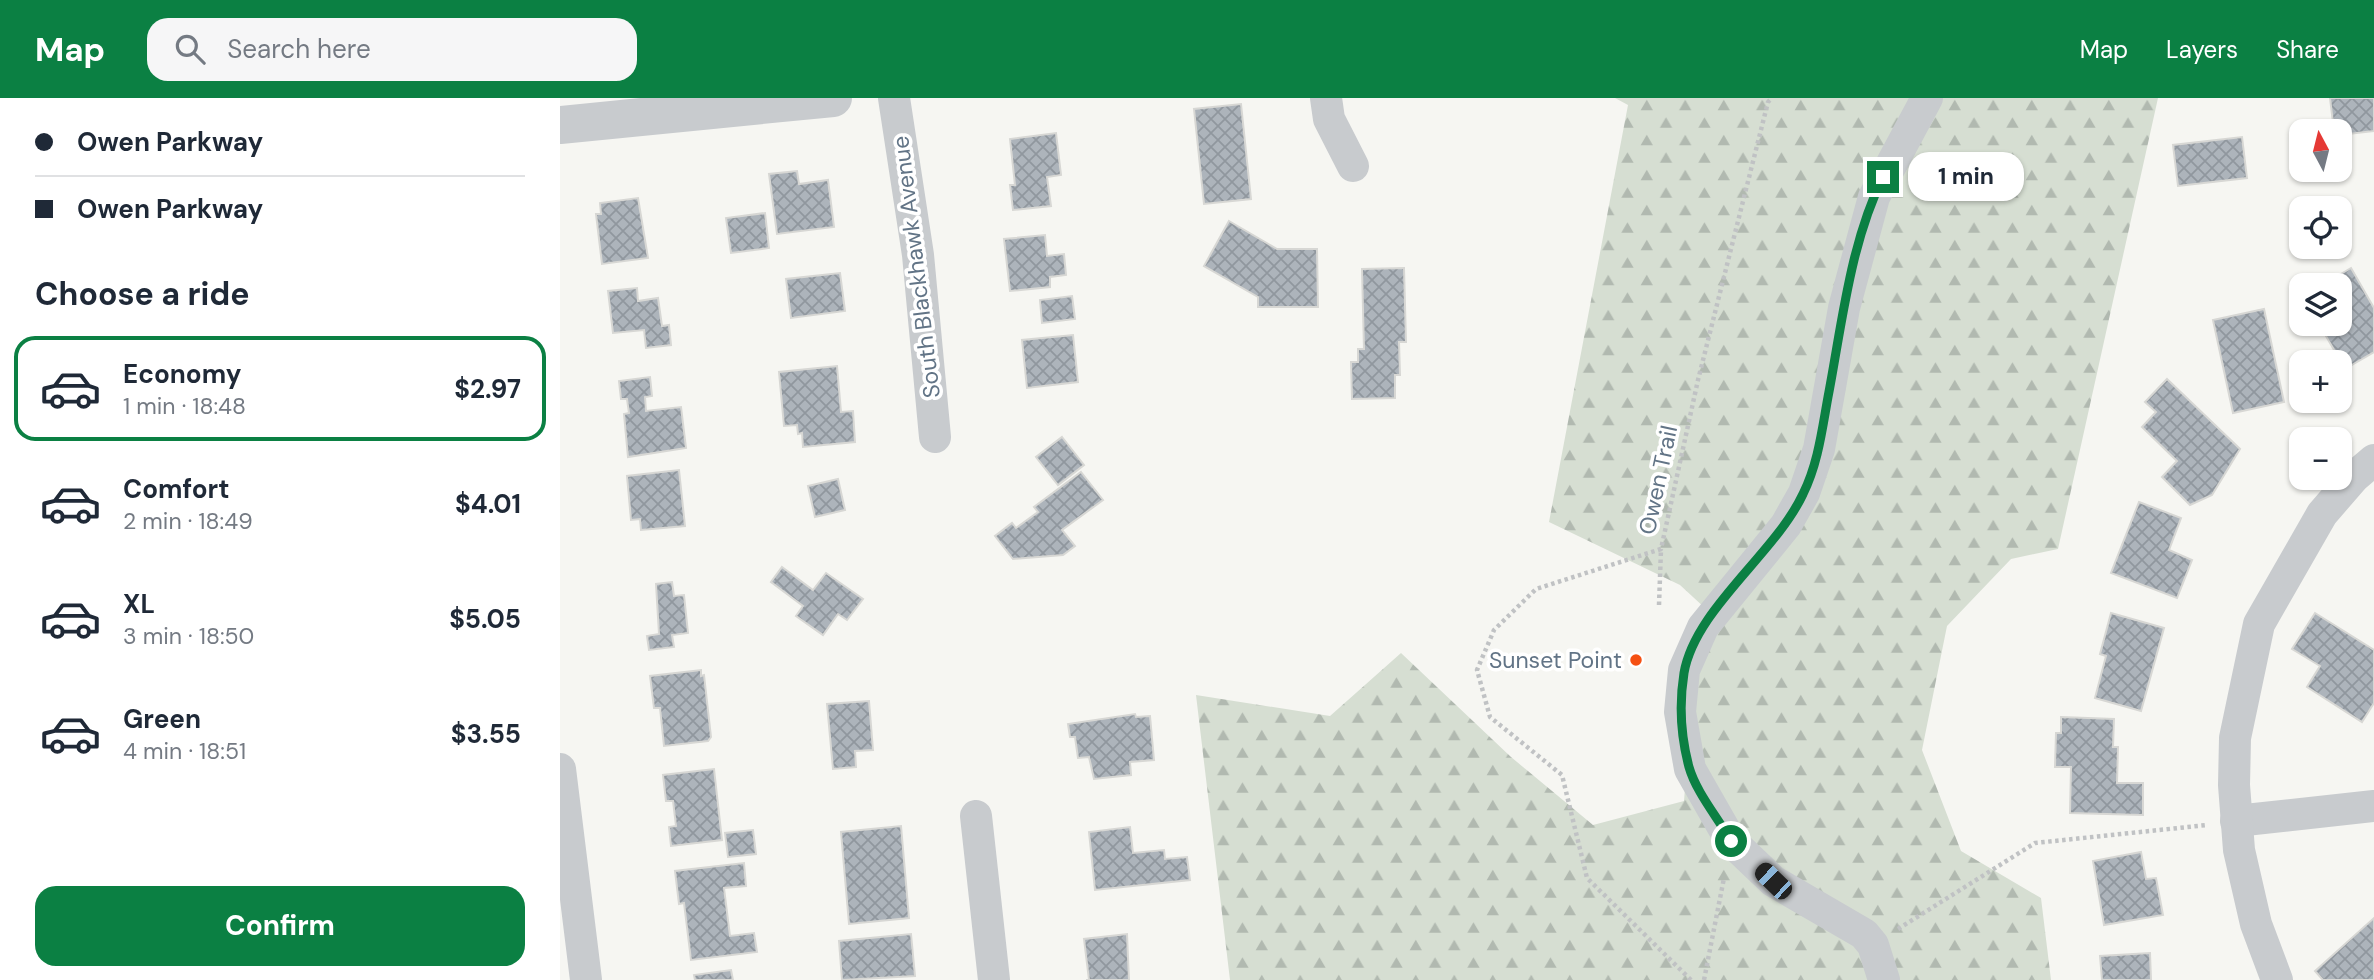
<!DOCTYPE html>
<html lang="en">
<head>
<meta charset="utf-8">
<style>
	body { margin:0; font-family:"DM Sans",sans-serif; background:#f6f6f7; color:#1f2937; height:100vh; display:flex; flex-direction:column; font-size:26px; white-space:nowrap }
	* { box-sizing:border-box; margin:0 }
	p { font-size:23px; color:#747a83 }
	.icon { flex:none; width:38px; height:38px; fill:none; stroke:currentColor; stroke-width:2; stroke-linecap:round; stroke-linejoin:round }
	.map { position:relative; flex:1; overflow:hidden }
	.drawer { display:flex; flex-direction:column; background:#fff; width:560px }
	.drawer>* { flex:none }
	.banner { display:grid; align-content:center; height:154px; padding:0 35px; background:#fff }
	.needle { width:46px; rotate:353deg }
	.tools { position:absolute; left:1729px; top:21px; display:grid; gap:14px }
	.tools a { display:grid; place-items:center; width:63px; height:63px; border-radius:14px; background:#fff; box-shadow:0 2px 5px #0004; font-size:35px }
	.end { position:absolute; width:32px; height:32px; margin:-16px; border:9px solid #0b8043; background:#fff; box-shadow:0 0 0 4px #fff }
	.from { border-radius:50% }
	.bubble { position:absolute; height:49px; border-radius:21px; background:#fff; box-shadow:0 2px 5px #0004; font-size:23px; font-weight:700; line-height:49px; text-align:center }
	.car { position:absolute; width:21px; height:42px; margin:-21px -10px; border-radius:9px; box-shadow:0 0 5px 2px #0007; background:linear-gradient(#222 24%,#8ab4d8 0 40%,#222 0 76%,#8ab4d8 0 86%,#222 0) }
	.banner b { display:flex; align-items:center; gap:24px; height:66px; font-size:26px }
	.banner b+b { border-top:2px solid #e0e1e3 }
	.banner i { width:18px; height:18px; background:#1f2937 }
	ul { padding:0; list-style:none }
	li { display:flex; align-items:center; gap:21px; height:105px; margin:0 14px 10px; padding:0 21px; border:4px solid transparent; border-radius:21px }
	li div { flex:1 }
	li b { display:block; font-size:26px }
	li em { font-style:normal; font-weight:700 }
	li.current { border-color:#0b8043 }
	li>.icon { width:63px; height:63px; stroke-width:1.5 }
	h2 { padding:0 35px; font-size:32px; line-height:84px }
	.button { display:flex; gap:14px; margin-top:auto; padding:14px 35px }
	.button a { flex:1; height:80px; border-radius:21px; background:#0b8043; color:#fff; font-size:28px; font-weight:700; line-height:80px; text-align:center }
	header { display:flex; align-items:center; gap:42px; box-sizing:border-box; height:98px; padding:0 35px; background:#0b8043; color:#fff }
	header strong { font-size:33px }
	nav { display:flex; gap:38px; margin-inline-start:auto; font-size:24px }
	.search { width:490px; height:63px; background:#f6f6f7; display:flex; align-items:center; gap:18px; box-sizing:border-box; padding:0 24px; border-radius:21px; color:#747a83; font-size:26px }
	main { display:flex; flex:1; min-height:0 }
	.map>svg:first-child { display:block }
	.forest { fill:url(#forest-firs) }
	.building { fill:url(#building-cross-hatch); stroke:#d7d7d4; stroke-width:2 }
	.lines { fill:none; stroke-linecap:round; stroke-linejoin:round }
	.path { stroke:#c0c2c4; stroke-width:4.5; stroke-dasharray:3.5 3.5; stroke-linecap:butt }
	.minor { stroke:#c8cbce; stroke-width:32 }
	.tertiary { stroke:#c8cbce; stroke-width:38 }
	.route { stroke:#0b8043; stroke-width:9 }
	.poi-dot { fill:#f55013; stroke:#fff; stroke-width:2.5 }
	.labels { text-anchor:middle; stroke-width:7; stroke-linejoin:round; paint-order:stroke }
	.street-label { font-size:23px; fill:#627486; stroke:#fff }
	.poi-label { font-size:23px; fill:#627486; stroke:#fff; text-anchor:end }
</style>
</head>
<body>
<header>
<strong>Map</strong>
<div class="search"><svg class="icon" aria-label="search" viewBox="0 0 24 24"><circle cx="10" cy="10" r="6"/><path d="M15 15l6 6"/></svg>Search here</div>
<nav><a>Map</a><a>Layers</a><a>Share</a></nav>
</header>
<main>
<section class="drawer">
<div class="banner">
<b><i class="from"></i>Owen Parkway</b>
<b><i></i>Owen Parkway</b>
</div>
<h2>Choose a ride</h2>
<ul>
<li class="current"><svg class="icon" aria-label="car" viewBox="0 0 24 24"><path d="M5 17H2v-5l4-1 3-4h7l3 4 3 1v5h-3M9 17h6M6 11h13"/><circle cx="7" cy="17" r="2"/><circle cx="17" cy="17" r="2"/></svg><div><b>Economy</b><p>1 min · 18:48</p></div><em>$2.97</em></li>
<li><svg class="icon" aria-label="car" viewBox="0 0 24 24"><path d="M5 17H2v-5l4-1 3-4h7l3 4 3 1v5h-3M9 17h6M6 11h13"/><circle cx="7" cy="17" r="2"/><circle cx="17" cy="17" r="2"/></svg><div><b>Comfort</b><p>2 min · 18:49</p></div><em>$4.01</em></li>
<li><svg class="icon" aria-label="car" viewBox="0 0 24 24"><path d="M5 17H2v-5l4-1 3-4h7l3 4 3 1v5h-3M9 17h6M6 11h13"/><circle cx="7" cy="17" r="2"/><circle cx="17" cy="17" r="2"/></svg><div><b>XL</b><p>3 min · 18:50</p></div><em>$5.05</em></li>
<li><svg class="icon" aria-label="car" viewBox="0 0 24 24"><path d="M5 17H2v-5l4-1 3-4h7l3 4 3 1v5h-3M9 17h6M6 11h13"/><circle cx="7" cy="17" r="2"/><circle cx="17" cy="17" r="2"/></svg><div><b>Green</b><p>4 min · 18:51</p></div><em>$3.55</em></li>
</ul>
<div class="button"><a>Confirm</a></div>
</section>
<div class="map">
<svg width="1814" height="882" viewBox="0 0 1814 882">
	<defs>
		<pattern id="forest-firs" width="22" height="20" patternUnits="userSpaceOnUse" patternTransform="scale(1.75)"><rect width="22" height="20" fill="#d6ded2"/><path d="M5 1l3.5 6h-7zM16 11l3.5 6h-7z" fill="#b1b9b0"/></pattern>
		<pattern id="building-cross-hatch" width="8" height="8" patternUnits="userSpaceOnUse" patternTransform="scale(1.75)"><rect width="8" height="8" fill="#adb4bb"/><path d="M0 0l8 8M0 8l8-8" fill="none" stroke="#90979e"/></pattern>
	</defs>
	<rect width="100%" height="100%" fill="#f6f6f2"/>
	<!-- forest -->
	<polygon class="forest" points="1055,0 1598,0 1498,451 1451,461 1387,528 1362,652 1401,753 1481,800 1491,882 670,882 636,597 770,618 841,555 951,659 1033,727 1124,703 1133,589 1159,523 1120,487 989,424 1068,7"/>
	<!-- building -->
	<g class="building">
		<polygon points="1770,0 1814,0 1814,33 1780,37 1780,33 1774,33"/>
		<polygon points="681,6 691,101 644,106 634,11"/>
		<polygon points="496,35 501,77 487,79 491,108 453,112 450,87 455,87 450,41"/>
		<polygon points="1682,39 1687,80 1618,88 1613,47"/>
		<polygon points="237,73 239,86 268,82 274,129 217,136 209,76"/>
		<polygon points="78,100 88,160 42,166 36,116 41,116 40,105"/>
		<polygon points="205,115 209,150 171,155 166,120"/>
		<polygon points="669,123 717,151 757,151 758,209 698,209 698,199 644,168"/>
		<polygon points="485,137 487,158 504,156 506,177 490,179 490,189 450,193 444,141"/>
		<polygon points="844,170 846,244 839,244 840,277 835,277 835,300 792,301 791,264 798,264 798,251 804,251 802,171"/>
		<polygon points="1791,170 1814,210 1814,254 1785,271 1759,226 1780,226 1780,187 1762,187"/>
		<polygon points="280,175 285,213 231,220 226,181"/>
		<polygon points="77,190 78,203 98,200 102,228 109,227 111,247 86,250 84,232 53,235 48,193"/>
		<polygon points="512,198 515,221 482,225 480,202"/>
		<polygon points="1704,211 1724,304 1673,315 1653,222"/>
		<polygon points="513,237 518,284 467,290 462,242"/>
		<polygon points="277,268 281,314 293,313 295,344 243,349 242,335 238,336 237,327 224,328 219,274"/>
		<polygon points="90,279 92,298 85,299 86,313 121,309 126,350 68,359 64,316 69,315 67,301 61,301 59,283"/>
		<polygon points="1607,281 1680,351 1652,397 1630,407 1602,379 1617,363 1582,329 1596,314 1585,304"/>
		<polygon points="502,339 524,367 498,387 476,359"/>
		<polygon points="119,372 125,428 81,432 80,421 71,422 67,378"/>
		<polygon points="521,374 543,402 502,432 515,448 503,457 453,461 435,438 452,425 456,430 478,414 474,409"/>
		<polygon points="278,381 285,412 255,419 248,388"/>
		<polygon points="1579,404 1621,420 1609,452 1632,462 1617,500 1551,475"/>
		<polygon points="222,469 253,492 266,475 303,501 287,522 278,516 263,537 236,518 243,508 211,484"/>
		<polygon points="112,484 114,498 124,497 128,535 112,537 114,549 89,552 87,538 99,536 96,486"/>
		<polygon points="1551,515 1604,530 1581,613 1535,600 1546,558 1540,556"/>
		<polygon points="1755,515 1814,552 1814,605 1802,624 1747,589 1760,568 1732,551"/>
		<polygon points="141,572 141,578 144,577 151,639 148,643 104,648 100,610 94,610 90,578"/>
		<polygon points="309,603 313,652 295,653 296,669 273,671 267,606"/>
		<polygon points="575,616 576,619 590,618 594,662 570,664 571,677 534,681 529,659 518,660 515,639 510,639 508,626"/>
		<polygon points="1501,619 1554,621 1553,649 1558,649 1557,685 1583,685 1583,717 1510,715 1511,669 1495,669 1496,635 1501,635"/>
		<polygon points="154,671 162,742 111,748 109,729 116,728 113,703 106,703 103,677"/>
		<polygon points="341,728 349,820 289,826 281,734"/>
		<polygon points="570,729 573,755 604,752 605,761 627,759 630,782 535,792 529,734"/>
		<polygon points="193,732 196,756 168,759 165,735"/>
		<polygon points="1581,754 1586,781 1596,780 1603,817 1544,827 1533,763"/>
		<polygon points="184,765 186,788 164,790 170,838 194,835 197,854 131,862 124,805 119,806 115,773"/>
		<polygon points="1814,820 1814,882 1763,882 1755,873"/>
		<polygon points="351,836 355,878 282,882 279,843"/>
		<polygon points="567,836 569,882 526,882 529,882 524,841"/>
		<polygon points="1590,855 1591,882 1542,882 1540,858"/>
		<polygon points="171,872 173,882 135,882 134,877"/>
	</g>
	<g class="lines">
		<!-- path -->
		<g class="path">
			<polyline points="1099,507 1101,451"/>
			<polyline points="1338,831 1475,745 1647,727"/>
			<polyline points="1131,882 1027,780 1002,677 930,619 917,572 934,532 976,491 1101,451 1138,282 1208,4 1212,0"/>
			<polyline points="1144,882 1164,780"/>
		</g>
		<!-- minor -->
		<g class="minor">
			<polyline points="334,0 358,157 375,339"/>
			<polyline points="766,0 769,21 793,68"/>
			<polyline points="0,671 26,882"/>
			<polyline points="416,718 434,882"/>
			<polyline points="1676,723 1814,708"/>
			<polyline points="1324,882 1313,847 1304,836 1213,783 1171,743 1130,671 1120,614 1124,572 1143,529 1226,427 1244,395 1259,351 1284,210 1314,99 1367,0"/>
			<polyline points="1717,882 1696,826 1679,752 1674,687 1675,640 1699,526 1762,416 1794,379 1814,362"/>
		</g>
		<!-- tertiary -->
		<polyline class="tertiary" points="0,27 273,0"/>
	</g>
	<g class="lines">
		<!-- route -->
		<path class="route" d="M1171,743C1158,720 1136,694 1129,669C1121,639 1119,606 1124,575C1135,511 1215,456 1243,396C1258,366 1262,332 1268,299C1282,226 1290,146 1323,79"/>
	</g>
	<!-- markers -->
	<circle class="poi-dot" cx="1076" cy="562" r="7"/>
	<g class="labels">
		<!-- street labels -->
		<g class="street-label">
			<text transform="translate(356 169) rotate(-97)" y="8">South Blackhawk Avenue</text>
			<text transform="translate(1098 382) rotate(-78)" y="8">Owen Trail</text>
		</g>
		<!-- poi labels -->
		<g class="poi-label">
			<text x="1062" y="570">Sunset Point</text>
		</g>
	</g>
</svg>
<div class="tools">
<a><svg class="needle" viewBox="-14 -14 28 28"><path d="M0-13l5 13h-10z" fill="#e53935"/><path d="M0 13l5-13h-10z" fill="#747a83"/></svg></a>
<a><svg class="icon" aria-label="locate" viewBox="0 0 24 24"><circle cx="12" cy="12" r="6"/><path d="M12 2v4M12 18v4M2 12h4M18 12h4"/></svg></a>
<a><svg class="icon" aria-label="layers" viewBox="0 0 24 24"><path d="M12 4l9 5-9 5-9-5zM3 14l9 5 9-5"/></svg></a>
<a>+</a>
<a>−</a>
</div>
<i class="end from" style="left:1171px;top:743px"></i>
<i class="end" style="left:1323px;top:79px"></i>
<div class="bubble" style="left:1348px;top:54px;width:116px">1 min</div>
<i class="car" style="left:1213px;top:783px;rotate:314deg"></i>
</div>
</main>
</body>
</html>
